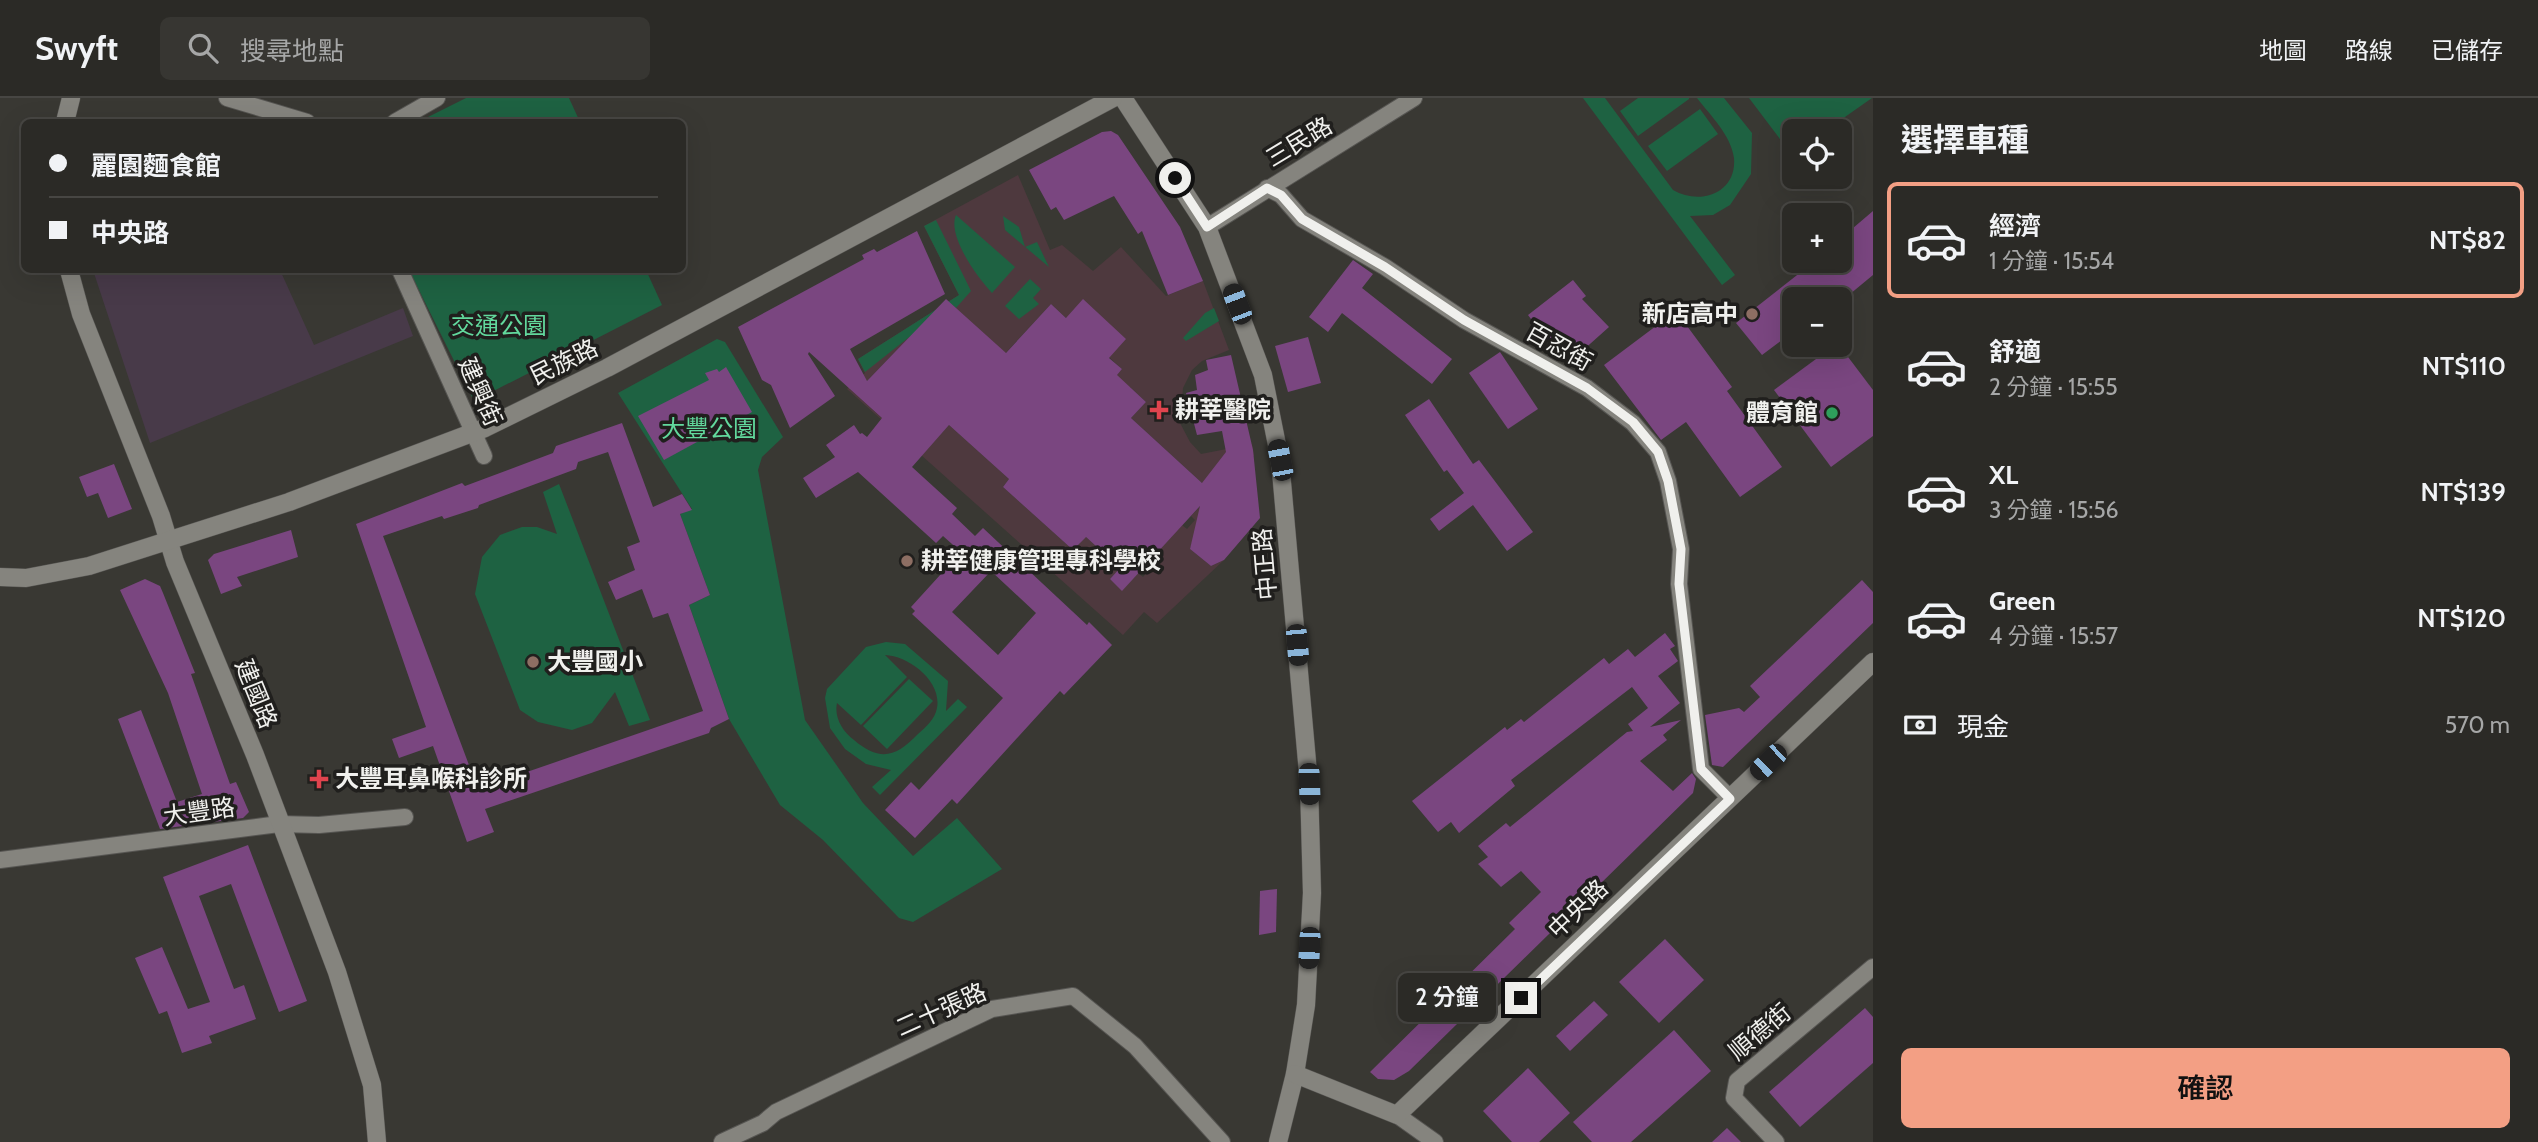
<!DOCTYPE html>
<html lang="zh-TW">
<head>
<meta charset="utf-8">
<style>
	body { margin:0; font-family:Cabin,"Noto Sans TC",sans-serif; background:#373632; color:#f1f3f6; height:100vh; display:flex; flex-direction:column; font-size:26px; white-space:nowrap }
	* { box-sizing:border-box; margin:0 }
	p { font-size:23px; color:#a6a7a7 }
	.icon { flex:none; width:38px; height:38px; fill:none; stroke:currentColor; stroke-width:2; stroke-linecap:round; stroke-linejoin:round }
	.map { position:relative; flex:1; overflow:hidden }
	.drawer { display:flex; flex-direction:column; background:#2b2a26; width:665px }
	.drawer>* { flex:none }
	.hud { position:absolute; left:21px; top:21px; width:665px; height:154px; border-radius:10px; box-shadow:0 7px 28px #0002,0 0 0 2px #474643; display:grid; align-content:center; height:154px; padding:0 28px; background:#2b2a26 }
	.controls { position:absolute; left:1782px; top:21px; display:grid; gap:14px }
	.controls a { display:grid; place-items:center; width:70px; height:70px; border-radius:10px; background:#2b2a26; box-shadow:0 7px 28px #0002,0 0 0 2px #474643; font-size:35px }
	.end { position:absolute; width:32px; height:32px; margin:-16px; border:9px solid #f0f0ed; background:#111; box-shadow:0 0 0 4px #111 }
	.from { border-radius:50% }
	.bubble { position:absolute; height:49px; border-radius:10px; background:#2b2a26; box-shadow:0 7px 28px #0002,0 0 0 2px #474643; font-size:23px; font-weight:600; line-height:49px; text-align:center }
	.car { position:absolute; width:21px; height:42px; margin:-21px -10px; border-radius:9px; box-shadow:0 0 5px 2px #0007; background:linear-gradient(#222 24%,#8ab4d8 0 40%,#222 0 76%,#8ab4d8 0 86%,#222 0) }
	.hud b { display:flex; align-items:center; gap:24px; height:66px; font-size:26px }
	.hud b+b { border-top:2px solid #474643 }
	.hud i { width:18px; height:18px; background:#f1f3f6 }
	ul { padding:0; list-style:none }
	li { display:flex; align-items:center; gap:21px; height:116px; margin:0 14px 10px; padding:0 14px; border:4px solid transparent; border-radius:10px }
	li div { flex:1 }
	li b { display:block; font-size:26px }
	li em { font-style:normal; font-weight:600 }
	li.on { border-color:#f39f84 }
	li>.icon { width:63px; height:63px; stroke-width:1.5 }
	h2 { padding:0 28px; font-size:32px; line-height:84px }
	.pay { display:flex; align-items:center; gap:18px; height:77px; padding:0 28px; font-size:26px }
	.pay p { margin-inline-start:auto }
	.button { display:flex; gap:14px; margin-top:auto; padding:14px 28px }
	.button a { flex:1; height:80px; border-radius:10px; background:#f39f84; color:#111; font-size:28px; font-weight:600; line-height:80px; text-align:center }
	header { display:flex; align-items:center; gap:42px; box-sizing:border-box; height:98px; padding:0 35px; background:#2b2a26; border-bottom:2px solid #474643 }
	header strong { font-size:33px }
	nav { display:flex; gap:38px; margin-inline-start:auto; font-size:24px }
	.search { width:490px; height:63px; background:#373632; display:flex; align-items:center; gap:18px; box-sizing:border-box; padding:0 24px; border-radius:10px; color:#a6a7a7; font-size:26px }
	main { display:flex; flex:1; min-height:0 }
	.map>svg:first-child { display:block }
	.commercial { fill:#483a49 }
	.medical { fill:#4e393e; fill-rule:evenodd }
	.green { fill:#1e6242; fill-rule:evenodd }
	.building { fill:#7a4680; fill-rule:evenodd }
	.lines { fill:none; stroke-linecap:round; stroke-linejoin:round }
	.minor-casing { stroke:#565552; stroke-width:18 }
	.tertiary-casing { stroke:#565552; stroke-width:19 }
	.minor { stroke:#85847e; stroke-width:16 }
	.tertiary { stroke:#85847e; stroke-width:18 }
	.route { stroke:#f0f0ed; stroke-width:9 }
	.education-dot { fill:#8d6e63; stroke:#201f1d; stroke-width:2.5 }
	.health-dot { fill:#e0444e; stroke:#201f1d; stroke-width:2.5 }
	.leisure-dot { fill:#2e9e5b; stroke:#201f1d; stroke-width:2.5 }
	.labels { text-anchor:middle; stroke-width:7; stroke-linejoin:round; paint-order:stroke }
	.street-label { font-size:24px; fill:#f0f0ed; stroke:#201f1d }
	.poi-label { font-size:24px; font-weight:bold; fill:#f0f0ed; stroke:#201f1d; text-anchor:start }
	.park-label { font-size:24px; fill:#62d99d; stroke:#201f1d }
</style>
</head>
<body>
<header>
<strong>Swyft</strong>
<div class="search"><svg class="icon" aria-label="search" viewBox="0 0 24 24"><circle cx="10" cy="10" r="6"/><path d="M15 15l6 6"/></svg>搜尋地點</div>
<nav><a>地圖</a><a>路線</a><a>已儲存</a></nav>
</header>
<main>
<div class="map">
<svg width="1873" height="1044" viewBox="0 0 1873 1044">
	<rect width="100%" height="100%" fill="#393833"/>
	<!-- commercial -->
	<polygon class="commercial" points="93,172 280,172 314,247 403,210 413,238 150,345"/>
	<!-- medical -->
	<path class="medical" d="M1018,77L1050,152L1062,147L1093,173L1121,149L1166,198L1203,183L1229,252L1202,263L1192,272L1183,290L1180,325L1190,344L1201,356L1252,346L1254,358L1220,362L1230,400L1192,445L1190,451L1211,468L1224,462L1157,525L1144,514L1123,537L847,291L865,275L858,261L959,197L924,128ZM1051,206L1122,271L1049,352L1130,289L1146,304L1131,320L1213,395L1191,418L1195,422L1187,431L1182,427L1145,468L1149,472L1143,479L1138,475L1122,492L1110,481L1120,470L1076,430L1071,436L1080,445L1073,452L1003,389L1009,381L949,327L922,357L850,291L863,279L867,283L905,244L1001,260Z"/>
	<!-- green -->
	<g class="green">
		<polygon points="466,0 569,0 580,24 418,24"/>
		<path d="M1583,0H1605L1673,92C1700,108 1737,95 1734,60C1731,37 1710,17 1697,0H1724L1752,35L1751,76L1730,107L1713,117L1690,118L1735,177L1722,187Z"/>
		<polygon points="1638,0 1689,0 1689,1 1638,38 1620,13"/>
		<polygon points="1749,0 1872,0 1825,33 1794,33 1792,57"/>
		<polygon points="1700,11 1718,36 1667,73 1648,48"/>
		<path d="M956,117L1015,169L992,195C977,179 947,138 956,117Z"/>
		<polygon points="1003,118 1019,129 1025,149 1037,144 1049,169 1005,132"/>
		<polygon points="936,122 971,193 956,210 951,206 865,274 858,261 959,197 924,128"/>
		<polygon points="409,172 646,172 662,207 474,303"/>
		<polygon points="1030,181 1041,191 1033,200 1039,206 1019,221 1005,208"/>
		<polygon points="1214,210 1219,223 1186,243 1183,240 1205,215"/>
		<polygon points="717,241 725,244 783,339 762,359 758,372 805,622 863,705 913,758 957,720 1002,771 913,824 899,820 823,742 780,707 729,621 689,507 710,497 680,416 692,411 618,295"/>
		<polygon points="559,386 650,622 629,628 615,594 592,625 572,632 538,624 520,612 475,496 482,459 500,437 522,429 537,429 557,436 543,394"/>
		<path d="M886,544L905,546L948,583L946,613L958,601L967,609L880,697L872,689L891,672L866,666L845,651L830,630L825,600L827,591L866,549ZM885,557C909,558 942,583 937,610C935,621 926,629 918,636C896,659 880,664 854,642C842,633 834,619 837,605L861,627L907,579Z"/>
		<polygon points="909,581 933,603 887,651 863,628"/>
	</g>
	<!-- building -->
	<g class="building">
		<polygon points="1111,33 1118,37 1180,129 1203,183 1168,197 1142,133 1138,136 1114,98 1064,122 1056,109 1051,112 1029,72 1102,34"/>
		<polygon points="1873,113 1873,177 1844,201 1794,201 1794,233 1762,257 1736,225 1815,163 1839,163 1839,142"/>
		<path d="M917,133L945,196L850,251L867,283L946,201L1006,255L1051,206L1066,220L1083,201L1126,241L1109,260L1122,271L1117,277L1146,304L1131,320L1202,385L1226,354L1222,333L1197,337L1186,295L1197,292L1195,277L1208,272L1206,262L1231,257L1253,352L1260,420L1224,462L1211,468L1190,451L1200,408L1122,493L1110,481L1120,470L1086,439L1073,452L1003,389L1009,381L949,327L912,369L957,410L952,416L975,438L983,430L1087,527L1089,524L1112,547L1064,597L1060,593L957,706L952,701L915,740L885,712L911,684L919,692L1003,600L912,516L915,513L911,509L961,454L943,438L936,445L858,374L816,400L803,380L835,359L826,347L854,327L860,336L862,335L867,339L882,320L809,254L808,256L835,298L790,330L771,287L762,282L738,229L864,161L862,157L874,151L877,154ZM991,473L1036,515L998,557L952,514Z"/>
		<polygon points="1353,162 1373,176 1362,190 1452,261 1432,286 1342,215 1328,234 1309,219"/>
		<polygon points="1573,182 1586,198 1582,201 1609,229 1581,254 1546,241 1528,217"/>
		<polygon points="1676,213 1732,289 1727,293 1782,369 1740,399 1686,324 1661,342 1604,267"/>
		<polygon points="1308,239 1321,285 1288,294 1275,248"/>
		<polygon points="1835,247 1839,247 1873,292 1873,338 1831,369 1774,292"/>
		<polygon points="1500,254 1538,311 1508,331 1469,275"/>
		<polygon points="726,269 752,314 664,362 638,318 709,282 705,275 717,271 719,274"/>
		<polygon points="1429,301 1473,366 1479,362 1533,434 1507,453 1473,407 1439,433 1430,421 1464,395 1447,372 1444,374 1405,317"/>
		<path d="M622,325L653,409L682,396L692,412L680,416L710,497L689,507L729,621L711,630L709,635L485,711L494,734L467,744L433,648L399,660L392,641L426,629L356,426L462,385L465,388L553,355L556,348ZM608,354L640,444L627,449L635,472L608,484L616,502L642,491L653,520L668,515L703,613L478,691L383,438L442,418L444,421L478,410L479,407L576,371L578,364Z"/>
		<polygon points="114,366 132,411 108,420 98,395 87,399 79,379"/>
		<polygon points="291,432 298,459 237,479 242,488 221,496 208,462 214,456"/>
		<polygon points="145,481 160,488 163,495 195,575 191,576 230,686 236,684 249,714 243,720 160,731 118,621 141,612 177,704 202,696 168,595 120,492"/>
		<polygon points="1862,482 1873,494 1873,525 1723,669 1712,667 1705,617 1739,610 1744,614 1760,599 1750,588"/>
		<polygon points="1665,535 1675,548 1670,551 1678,563 1658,578 1680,605 1650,629 1681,622 1663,637 1667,642 1640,663 1673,693 1692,675 1696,681 1693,695 1409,973 1394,982 1378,981 1370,974 1515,831 1509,825 1541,794 1521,773 1501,789 1478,766 1488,759 1478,748 1506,725 1510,729 1627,634 1633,633 1628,626 1648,610 1632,589 1511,682 1515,688 1459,735 1451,724 1438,734 1412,703 1505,629 1507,632 1521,621 1524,624 1604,560 1609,566 1628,551 1635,559"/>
		<polygon points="248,747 307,903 279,914 231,786 199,798 234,891 244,887 256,921 209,938 212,945 182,955 167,913 159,916 135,860 162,849 188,911 210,904 163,779"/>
		<polygon points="1277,791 1276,834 1259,837 1260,793"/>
		<polygon points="1665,841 1704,882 1659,925 1619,884"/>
		<polygon points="1594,903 1608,917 1570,953 1556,938"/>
		<polygon points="1865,910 1873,919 1873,965 1800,1029 1769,994"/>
		<polygon points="1674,932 1711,973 1631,1044 1592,1044 1573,1024"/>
		<polygon points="1528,970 1570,1015 1539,1044 1512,1044 1483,1013"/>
		<polygon points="1727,1030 1741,1044 1712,1044"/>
	</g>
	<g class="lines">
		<defs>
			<g id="minor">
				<polyline points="227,0 307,24"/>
				<polyline points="395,24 437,0"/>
				<polyline points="1267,90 1281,97 1302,121 1385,169 1464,222 1587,290 1633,325 1658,354 1668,383 1681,451 1679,486 1701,671 1730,700"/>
				<polyline points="1207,129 1414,0"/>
				<polyline points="400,172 484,358"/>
				<polyline points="0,762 279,726 319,727 405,719"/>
				<polyline points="1397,1017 1435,1044"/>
				<polyline points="722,1044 763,1025 776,1014 992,911 1073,898 1135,948 1222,1044"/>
				<polyline points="1776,1044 1734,1000 1737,983 1873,869"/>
			</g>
			<g id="tertiary">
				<polyline points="1123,0 1207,129 1263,277 1280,362 1309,686 1312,795 1306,907 1295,976 1278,1044"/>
				<polyline points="65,24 71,0"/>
				<polyline points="69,172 81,216 161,418 175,464 255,657 337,874 372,987 377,1044"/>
				<polyline points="0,479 26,480 89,468 289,404 485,330 607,270 1113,0"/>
				<polyline points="1295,976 1397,1017 1873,564"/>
			</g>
		</defs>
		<!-- minor casing -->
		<use href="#minor" class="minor-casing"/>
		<!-- tertiary casing -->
		<use href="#tertiary" class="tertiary-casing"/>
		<!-- minor -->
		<use href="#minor" class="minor"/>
		<!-- tertiary -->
		<use href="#tertiary" class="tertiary"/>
	</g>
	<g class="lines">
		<!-- route -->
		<polyline class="route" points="1175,80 1207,129 1267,90 1281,97 1302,121 1385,169 1464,222 1587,290 1633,324 1658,354 1668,383 1681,451 1679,486 1701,671 1730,701 1521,900"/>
	</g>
	<!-- markers -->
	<g class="education-dot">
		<circle cx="1752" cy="216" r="7"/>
		<circle cx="907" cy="463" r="7"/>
		<circle cx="533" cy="564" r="7"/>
	</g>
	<g class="health-dot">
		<path d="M1155.5 301.5h7v7h7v7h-7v7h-7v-7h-7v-7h7z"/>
		<path d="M315.5 670.5h7v7h7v7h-7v7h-7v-7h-7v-7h7z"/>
	</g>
	<circle class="leisure-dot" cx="1832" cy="315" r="7"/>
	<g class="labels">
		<!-- street labels -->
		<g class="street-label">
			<text transform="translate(1299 44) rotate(-31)" y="8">三民路</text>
			<text transform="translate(1559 249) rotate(29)" y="8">百忍街</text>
			<text transform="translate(564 264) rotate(-26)" y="8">民族路</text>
			<text transform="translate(480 294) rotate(66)" y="8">建興街</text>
			<text transform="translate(1265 466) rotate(-95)" y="8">中正路</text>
			<text transform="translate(256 596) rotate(68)" y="8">建國路</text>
			<text transform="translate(199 714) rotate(-8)" y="8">大豐路</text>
			<text transform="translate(1578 811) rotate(-44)" y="8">中央路</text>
			<text transform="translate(941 912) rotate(-24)" y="8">二十張路</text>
			<text transform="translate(1760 934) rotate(-40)" y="8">順德街</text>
		</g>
		<!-- poi labels -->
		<g class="poi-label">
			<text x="1738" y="224" text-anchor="end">新店高中</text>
			<text x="1175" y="320">耕莘醫院</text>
			<text x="1818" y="323" text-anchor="end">體育館</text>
			<text x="921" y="471">耕莘健康管理專科學校</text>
			<text x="547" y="572">大豐國小</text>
			<text x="335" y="689">大豐耳鼻喉科診所</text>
		</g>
		<!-- park labels -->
		<g class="park-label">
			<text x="499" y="236">交通公園</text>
			<text x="709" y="339">大豐公園</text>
		</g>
	</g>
</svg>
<div class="controls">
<a><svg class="icon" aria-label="locate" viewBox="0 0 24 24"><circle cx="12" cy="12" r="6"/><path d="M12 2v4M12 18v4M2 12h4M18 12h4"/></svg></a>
<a>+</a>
<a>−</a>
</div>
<i class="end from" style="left:1175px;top:80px"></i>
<i class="end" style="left:1521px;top:900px"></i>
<div class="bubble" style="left:1398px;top:875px;width:98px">2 分鐘</div>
<i class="car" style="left:1237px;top:206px;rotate:339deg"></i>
<i class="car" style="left:1280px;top:362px;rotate:349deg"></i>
<i class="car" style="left:1297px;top:547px;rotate:175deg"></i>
<i class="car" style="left:1768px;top:664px;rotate:226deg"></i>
<i class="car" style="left:1309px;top:686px;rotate:178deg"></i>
<i class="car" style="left:1309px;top:850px;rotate:183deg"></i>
<div class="hud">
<b><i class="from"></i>麗園麵食館</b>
<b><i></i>中央路</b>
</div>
</div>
<section class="drawer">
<h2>選擇車種</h2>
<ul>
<li class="on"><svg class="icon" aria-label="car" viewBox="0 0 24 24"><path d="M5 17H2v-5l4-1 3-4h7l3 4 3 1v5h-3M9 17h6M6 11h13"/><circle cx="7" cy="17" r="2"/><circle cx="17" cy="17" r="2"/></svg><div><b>經濟</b><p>1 分鐘 · 15:54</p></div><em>NT$82</em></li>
<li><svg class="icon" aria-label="car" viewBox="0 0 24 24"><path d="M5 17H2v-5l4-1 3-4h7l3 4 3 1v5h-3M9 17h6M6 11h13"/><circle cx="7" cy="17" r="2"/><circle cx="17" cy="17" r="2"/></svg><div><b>舒適</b><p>2 分鐘 · 15:55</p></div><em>NT$110</em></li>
<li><svg class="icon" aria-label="car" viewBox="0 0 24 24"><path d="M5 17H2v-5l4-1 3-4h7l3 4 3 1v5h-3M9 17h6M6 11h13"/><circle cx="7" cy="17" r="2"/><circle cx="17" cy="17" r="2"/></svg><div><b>XL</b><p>3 分鐘 · 15:56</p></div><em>NT$139</em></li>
<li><svg class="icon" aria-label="car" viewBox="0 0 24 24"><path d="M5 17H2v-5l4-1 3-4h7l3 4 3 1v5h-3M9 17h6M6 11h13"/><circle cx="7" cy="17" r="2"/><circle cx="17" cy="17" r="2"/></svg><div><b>Green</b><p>4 分鐘 · 15:57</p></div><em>NT$120</em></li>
</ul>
<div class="pay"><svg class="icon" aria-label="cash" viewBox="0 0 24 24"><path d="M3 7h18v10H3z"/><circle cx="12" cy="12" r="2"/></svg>現金<p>570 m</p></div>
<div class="button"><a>確認</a></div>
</section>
</main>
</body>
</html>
